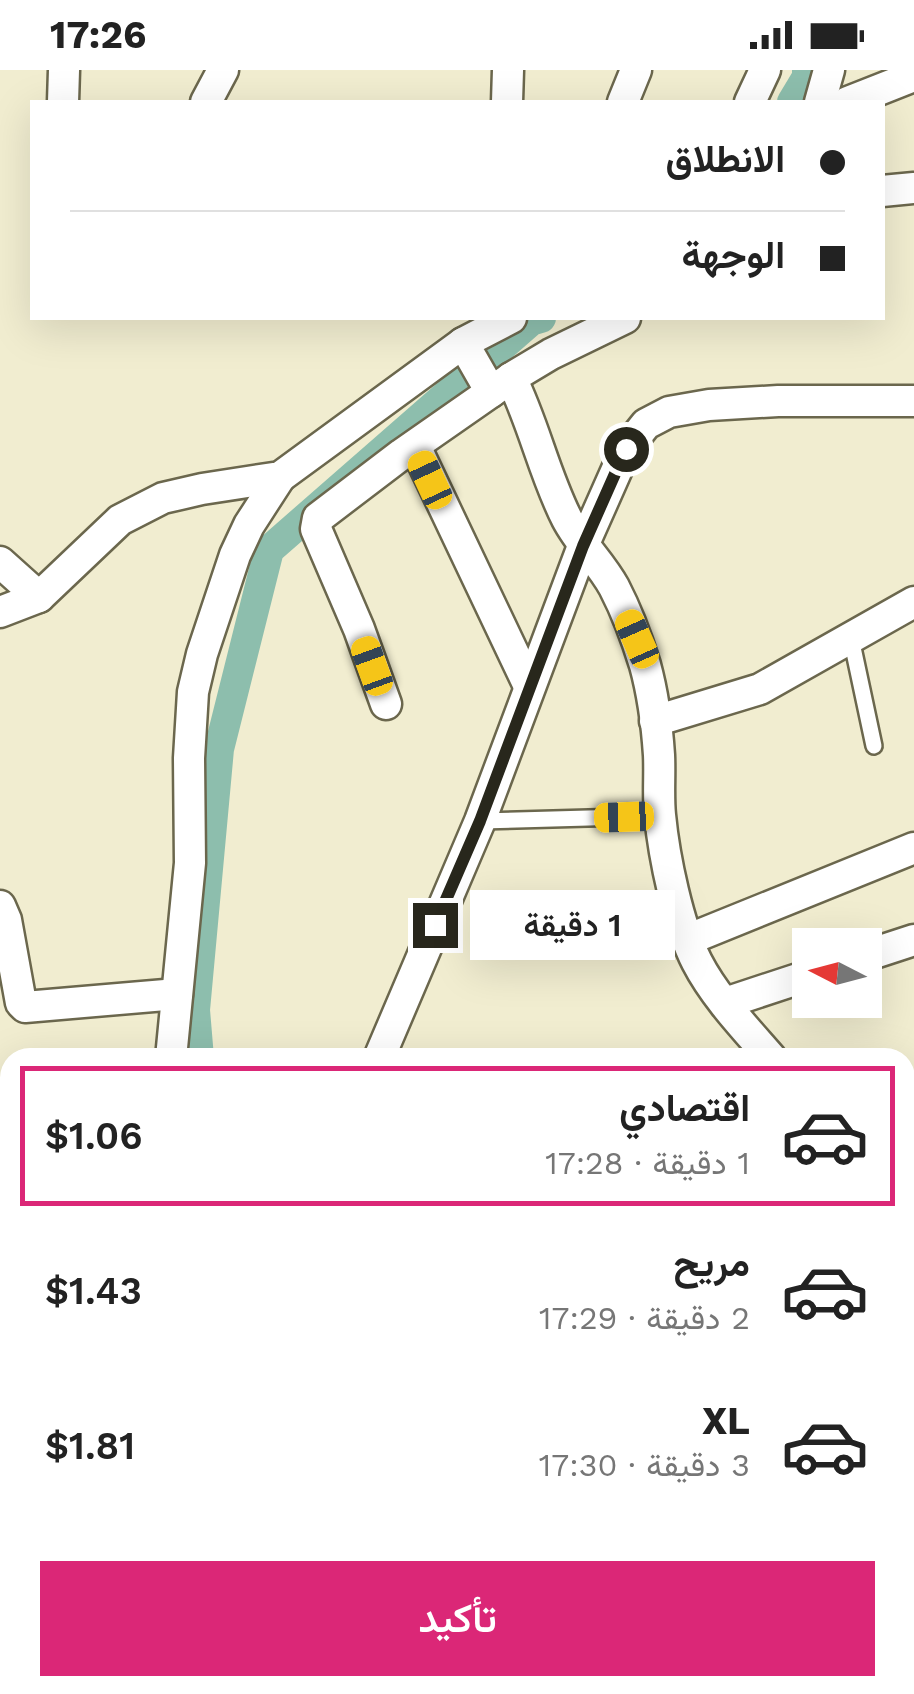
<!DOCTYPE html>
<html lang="ar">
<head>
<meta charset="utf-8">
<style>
	body { margin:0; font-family:"Work Sans",Vazirmatn,sans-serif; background:#f2f2f2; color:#222; direction:rtl; height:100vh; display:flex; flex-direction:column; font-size:38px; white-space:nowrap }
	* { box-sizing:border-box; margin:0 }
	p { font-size:32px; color:#767676 }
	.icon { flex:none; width:55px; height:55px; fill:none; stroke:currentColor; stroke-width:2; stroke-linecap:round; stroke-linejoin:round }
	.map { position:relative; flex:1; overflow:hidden; direction:ltr }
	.panel { position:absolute; left:0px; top:978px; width:915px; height:648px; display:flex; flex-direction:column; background:#fff; border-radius:30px 30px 0 0; box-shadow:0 10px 40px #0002; direction:rtl }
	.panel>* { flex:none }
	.banner { position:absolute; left:30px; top:30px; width:855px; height:220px; border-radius:0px; box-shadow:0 10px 40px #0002; direction:rtl; display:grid; align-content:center; height:220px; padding:0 40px; background:#fff }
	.needle { width:65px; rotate:276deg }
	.tools { position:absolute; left:792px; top:858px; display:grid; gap:20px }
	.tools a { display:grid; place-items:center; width:90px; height:90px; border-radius:0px; background:#fff; box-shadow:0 10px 40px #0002; font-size:50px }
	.end { position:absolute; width:45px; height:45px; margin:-22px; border:12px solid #28271c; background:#fff; box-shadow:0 0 0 5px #fff }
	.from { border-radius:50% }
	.bubble { position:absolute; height:70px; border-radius:0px; background:#fff; box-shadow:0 10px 40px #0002; font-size:32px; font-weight:600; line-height:70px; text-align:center; direction:rtl }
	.car { position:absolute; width:30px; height:60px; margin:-30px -15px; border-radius:12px; box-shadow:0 0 8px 2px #0007; background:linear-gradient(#f5c518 24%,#345 0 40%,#f5c518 0 76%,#345 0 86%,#f5c518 0) }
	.banner b { display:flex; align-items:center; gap:35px; height:95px; font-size:38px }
	.banner b+b { border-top:2px solid #e0e0e0 }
	.banner i { width:25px; height:25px; background:#222 }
	ul { padding:18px 0 0; list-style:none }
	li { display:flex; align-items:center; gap:30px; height:140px; margin:0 20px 15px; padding:0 20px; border:5px solid transparent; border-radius:0px }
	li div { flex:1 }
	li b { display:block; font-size:38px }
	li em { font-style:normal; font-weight:600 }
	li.active { border-color:#db2777 }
	li>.icon { width:90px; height:90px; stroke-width:1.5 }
	.cta { display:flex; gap:20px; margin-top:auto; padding:20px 40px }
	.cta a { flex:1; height:115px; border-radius:0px; background:#db2777; color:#fff; font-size:40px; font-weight:600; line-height:115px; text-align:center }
	.status { display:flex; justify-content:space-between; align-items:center; height:70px; padding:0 50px; background:#fff; direction:ltr }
	.status svg { height:28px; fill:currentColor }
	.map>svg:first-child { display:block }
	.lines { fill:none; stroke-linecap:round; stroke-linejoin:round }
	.canal { stroke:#8dbead; stroke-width:30 }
	.service-casing { stroke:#6b674d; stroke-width:20 }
	.minor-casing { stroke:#6b674d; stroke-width:35 }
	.service { stroke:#fff; stroke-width:15 }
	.minor { stroke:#fff; stroke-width:30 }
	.route { stroke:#28271c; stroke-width:12 }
</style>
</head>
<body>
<div class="status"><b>17:26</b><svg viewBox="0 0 49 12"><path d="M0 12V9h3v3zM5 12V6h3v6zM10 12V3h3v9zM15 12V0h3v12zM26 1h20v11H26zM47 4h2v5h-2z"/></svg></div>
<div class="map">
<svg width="914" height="1624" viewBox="0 0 914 1624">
	<rect width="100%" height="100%" fill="#f1edd0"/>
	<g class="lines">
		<!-- canal -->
		<g class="canal">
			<polyline points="792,32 807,7 807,0"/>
			<polyline points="199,988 195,940 219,679 269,480 531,251 541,248"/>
			<polyline points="276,1615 285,1624"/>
		</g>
		<defs>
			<g id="service">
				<polyline points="851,568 874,676"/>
				<polyline points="480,751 660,746"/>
			</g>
			<g id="minor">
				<polyline points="63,32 64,0"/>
				<polyline points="206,32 223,0"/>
				<polyline points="507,32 508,0"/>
				<polyline points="623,32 636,0"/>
				<polyline points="750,32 765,0"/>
				<polyline points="820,32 829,0"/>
				<polyline points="848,32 914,6"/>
				<polyline points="882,121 914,118"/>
				<path d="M511,308C534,354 544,404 567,449C580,474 601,493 614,517C627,542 637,569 645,595C653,624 657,655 659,685C660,705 658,725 660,745C664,787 678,855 697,892C715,927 745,958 771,988"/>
				<polyline points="491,322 463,273 511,248"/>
				<polyline points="415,376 529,616"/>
				<polyline points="0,492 39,527"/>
				<polyline points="0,542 39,527 120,450 163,428 202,419 280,407 463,273"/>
				<polyline points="386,634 359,559 316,459 318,448 402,384 511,308 551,284 625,248"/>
				<polyline points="655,651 760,619 914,532"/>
				<polyline points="0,836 6,850 21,933 25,937 177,924"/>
				<polyline points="687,870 914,778"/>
				<polyline points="865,886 914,870"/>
				<polyline points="725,933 810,905"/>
				<polyline points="171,988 190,793 189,688 193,622 202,584 235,485 249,455 280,407"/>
				<polyline points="379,988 480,751 583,476 626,379 646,354 669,342 709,335 778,331 914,331"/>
				<polyline points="0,1055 10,1053"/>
				<polyline points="0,1188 10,1187"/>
				<polyline points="905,1215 914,1212"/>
				<polyline points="0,1286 10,1313"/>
				<polyline points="0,1352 10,1350"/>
				<polyline points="905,1467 914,1503"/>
				<polyline points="6,1513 10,1502"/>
				<polyline points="408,1615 409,1624"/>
				<polyline points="633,1615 636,1624"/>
			</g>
		</defs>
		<!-- service casing -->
		<use href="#service" class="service-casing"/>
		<!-- minor casing -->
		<use href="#minor" class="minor-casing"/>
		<!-- service -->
		<use href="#service" class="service"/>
		<!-- minor -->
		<use href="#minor" class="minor"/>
	</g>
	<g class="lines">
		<!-- route -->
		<polyline class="route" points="435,855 480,751 583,476 626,379"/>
	</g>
</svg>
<div class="tools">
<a><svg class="needle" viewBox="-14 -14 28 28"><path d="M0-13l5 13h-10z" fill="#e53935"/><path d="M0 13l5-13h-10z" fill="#767676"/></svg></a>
</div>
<i class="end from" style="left:626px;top:379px"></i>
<i class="end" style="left:435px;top:855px"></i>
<div class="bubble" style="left:470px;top:820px;width:205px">1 دقيقة</div>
<i class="car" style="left:430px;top:410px;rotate:335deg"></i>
<i class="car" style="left:637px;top:569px;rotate:336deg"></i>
<i class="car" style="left:372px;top:596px;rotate:340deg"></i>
<i class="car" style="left:624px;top:747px;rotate:268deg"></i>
<div class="banner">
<b><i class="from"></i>الانطلاق</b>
<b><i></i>الوجهة</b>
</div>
<section class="panel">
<ul>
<li class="active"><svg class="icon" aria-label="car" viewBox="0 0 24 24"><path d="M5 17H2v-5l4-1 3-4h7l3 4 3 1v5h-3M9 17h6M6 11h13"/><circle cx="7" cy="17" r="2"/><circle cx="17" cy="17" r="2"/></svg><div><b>اقتصادي</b><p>1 دقيقة · 17:28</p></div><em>$1.06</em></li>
<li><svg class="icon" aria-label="car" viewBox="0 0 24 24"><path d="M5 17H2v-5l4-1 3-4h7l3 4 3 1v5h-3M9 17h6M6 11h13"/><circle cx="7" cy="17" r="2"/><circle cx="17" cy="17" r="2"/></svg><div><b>مريح</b><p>2 دقيقة · 17:29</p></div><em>$1.43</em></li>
<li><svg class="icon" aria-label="car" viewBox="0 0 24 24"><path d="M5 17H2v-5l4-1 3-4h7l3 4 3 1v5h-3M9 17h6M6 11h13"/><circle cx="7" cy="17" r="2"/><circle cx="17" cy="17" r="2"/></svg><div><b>XL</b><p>3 دقيقة · 17:30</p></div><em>$1.81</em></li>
</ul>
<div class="cta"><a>تأكيد</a></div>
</section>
</div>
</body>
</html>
